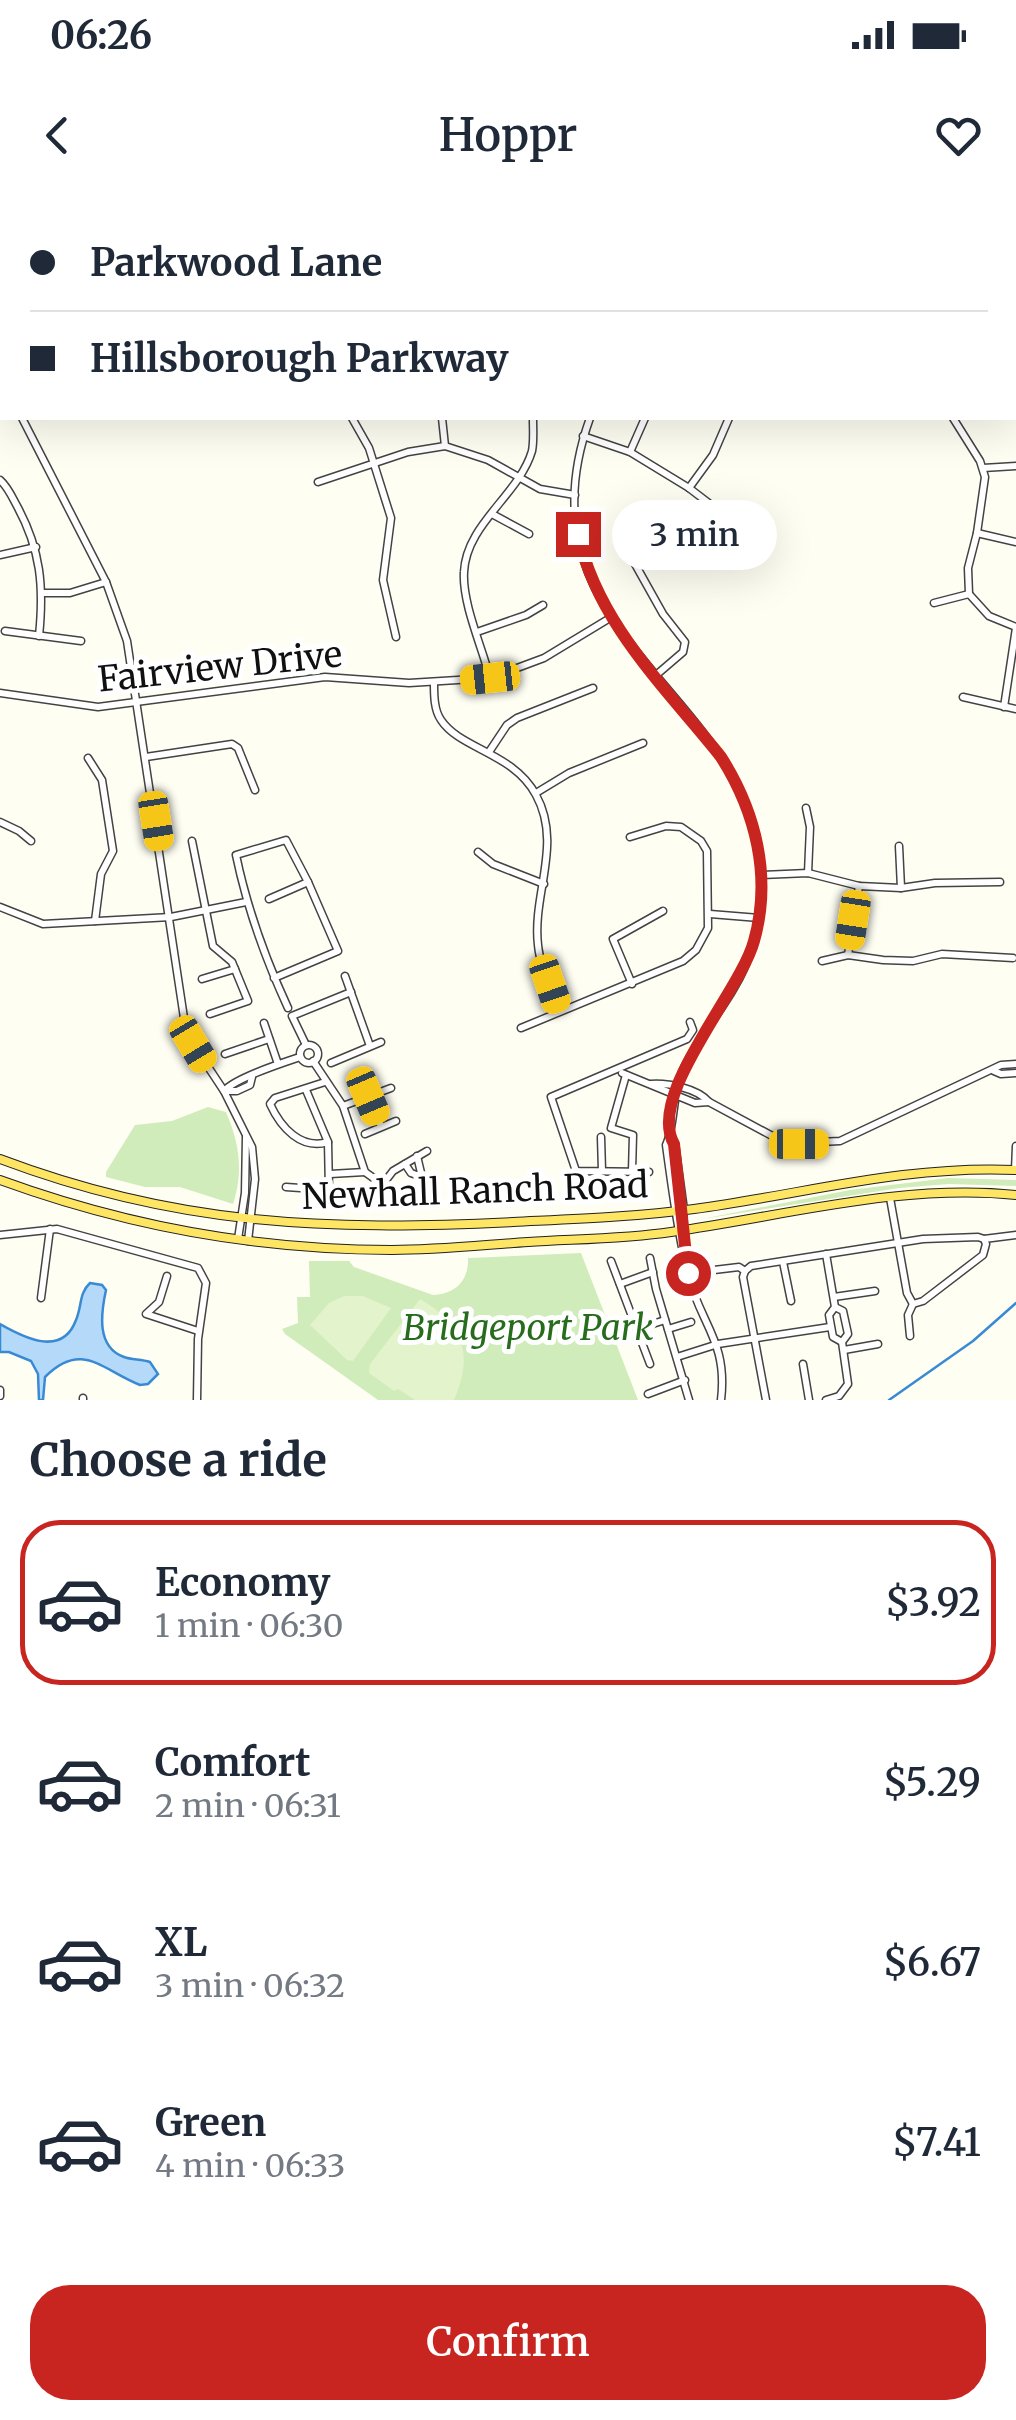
<!DOCTYPE html>
<html lang="en">
<head>
<meta charset="utf-8">
<style>
	body { margin:0; font-family:Merriweather,serif; background:#f2f2f3; color:#1f2937; height:100vh; display:flex; flex-direction:column; font-size:38px; white-space:nowrap }
	* { box-sizing:border-box; margin:0 }
	p { font-size:32px; color:#747a83 }
	.icon { flex:none; width:55px; height:55px; fill:none; stroke:currentColor; stroke-width:2; stroke-linecap:round; stroke-linejoin:round }
	.map { position:relative; height:1200px; overflow:hidden }
	.side { display:flex; flex-direction:column; background:#fff; flex:1 }
	.side>* { flex:none }
	.banner { position:absolute; left:0px; top:0px; width:1018px; height:220px; box-shadow:0 10px 40px #0002; display:grid; align-content:center; height:220px; padding:0 30px; background:#fff }
	.end { position:absolute; width:45px; height:45px; margin:-22px; border:12px solid #c82520; background:#fff; box-shadow:0 0 0 5px #fff }
	.from { border-radius:50% }
	.bubble { position:absolute; height:70px; border-radius:35px; background:#fff; box-shadow:0 10px 40px #0002; font-size:32px; font-weight:600; line-height:70px; text-align:center }
	.car { position:absolute; width:30px; height:60px; margin:-30px -15px; border-radius:12px; box-shadow:0 0 8px 2px #0007; background:linear-gradient(#f5c518 24%,#345 0 40%,#f5c518 0 76%,#345 0 86%,#f5c518 0) }
	.banner b { display:flex; align-items:center; gap:35px; height:95px; font-size:38px }
	.banner b+b { border-top:2px solid #e0e1e3 }
	.banner i { width:25px; height:25px; background:#1f2937 }
	ul { padding:0; list-style:none }
	li { display:flex; align-items:center; gap:30px; height:165px; margin:0 20px 15px; padding:0 10px; border:5px solid transparent; border-radius:40px }
	li div { flex:1 }
	li b { display:block; font-size:38px }
	li em { font-style:normal; font-weight:600 }
	li.selected { border-color:#c82520 }
	li>.icon { width:90px; height:90px; stroke-width:1.5 }
	h2 { padding:0 30px; font-size:45px; line-height:120px }
	.cta { display:flex; gap:20px; margin-top:auto; padding:20px 30px }
	.cta a { flex:1; height:115px; border-radius:40px; background:#c82520; color:#fff; font-size:40px; font-weight:600; line-height:115px; text-align:center }
	.status { display:flex; justify-content:space-between; align-items:center; height:70px; padding:0 50px; background:#fff; direction:ltr }
	.status svg { height:28px; fill:currentColor }
	header { display:flex; justify-content:space-between; align-items:center; height:130px; padding:0 30px; background:#fff; font-size:45px; font-weight:600 }
	.map>svg:first-child { display:block }
	.grass { fill:#d0ecba }
	.pitch { fill:#e3f3cc }
	.water { fill:#b5daf9; stroke:#398ad4; stroke-width:2.5 }
	.lines { fill:none; stroke-linecap:round; stroke-linejoin:round }
	.stream { stroke:#398ad4; stroke-width:2.5 }
	.minor-casing { stroke:#434343; stroke-width:9 }
	.major-casing { stroke:#212121; stroke-width:10 }
	.minor { stroke:#fff; stroke-width:6 }
	.major { stroke:#fee564; stroke-width:8 }
	.route { stroke:#c82520; stroke-width:12 }
	.labels { text-anchor:middle; stroke-width:10; stroke-linejoin:round; paint-order:stroke }
	.street-label { font-size:35px; fill:#101010; stroke:#fff }
	.park-label { font-size:35px; font-style:italic; fill:#266c1c; stroke:#fff }
</style>
</head>
<body>
<div class="status"><b>06:26</b><svg viewBox="0 0 49 12"><path d="M0 12V9h3v3zM5 12V6h3v6zM10 12V3h3v9zM15 12V0h3v12zM26 1h20v11H26zM47 4h2v5h-2z"/></svg></div>
<header><svg class="icon" aria-label="back" viewBox="0 0 24 24"><path d="M15 5l-7 7 7 7"/></svg>Hoppr<svg class="icon" aria-label="heart" viewBox="0 0 24 24"><path d="M12 20l-8-8c-3-5 5-10 8-4 3-6 11-1 8 4z"/></svg></header>
<div class="map">
<svg width="1016" height="1200" viewBox="0 0 1016 1200">
	<rect width="100%" height="100%" fill="#fffef3"/>
	<!-- grass -->
	<g class="grass">
		<path d="M208,907L226,912C239,942 244,972 233,1004L180,987H145L106,977V972L135,925L172,921Z"/>
		<polygon points="948,978 1016,980 1016,986 949,984 899,988 702,1019 850,990"/>
		<path d="M581,1053L638,1200H378L285,1134L282,1129L298,1123L297,1097H310L309,1061H349L354,1067L433,1095C456,1094 469,1080 468,1058Z"/>
	</g>
	<!-- pitch -->
	<g class="pitch">
		<polygon points="344,1096 363,1096 391,1108 353,1161 347,1160 310,1125 329,1103"/>
		<path d="M420,1099C462,1124 475,1153 454,1200H415L398,1189L394,1191L369,1173L370,1164Z"/>
	</g>
	<!-- water -->
	<path class="water" d="M90,1083L102,1085L106,1090C101,1113 96,1147 124,1157C132,1160 141,1159 150,1162L158,1174L148,1184L140,1185C102,1170 82,1140 45,1177L43,1200H39L38,1174L31,1161L9,1152H0V1124C23,1137 62,1158 76,1120C82,1106 79,1093 90,1083Z"/>
	<g class="lines">
		<!-- stream -->
		<polyline class="stream" points="889,1200 973,1141 1016,1103"/>
		<defs>
			<g id="minor">
				<polyline points="235,0 236,2"/>
				<polyline points="624,0 624,2"/>
				<polyline points="292,2 294,0"/>
				<polyline points="479,2 486,0"/>
				<polyline points="1015,23 1016,22"/>
				<polyline points="1015,154 1016,155"/>
				<polyline points="0,174 2,179"/>
				<polyline points="22,218 106,382 127,441 184,818 193,844 224,891 252,947 255,979 248,1041"/>
				<polyline points="352,218 369,248 391,318 383,380 396,437"/>
				<polyline points="442,218 445,246"/>
				<path d="M590,218C510,440 760,494 761,679C761,717 754,755 734,788C718,816 695,842 682,872C672,896 675,926 666,945C672,989 678,1033 688,1075C701,1125 728,1142 721,1200"/>
				<polyline points="953,218 980,261 985,277 977,333 968,368 969,394"/>
				<polyline points="583,236 630,252 689,288 723,314"/>
				<polyline points="630,252 645,218"/>
				<polyline points="983,268 1016,266"/>
				<path d="M0,280C8,287 12,297 17,306C41,350 44,387 39,436"/>
				<polyline points="318,282 408,252 445,246 488,260 540,289 575,295"/>
				<polyline points="689,288 713,255 729,218"/>
				<polyline points="492,314 529,334"/>
				<polyline points="628,327 635,364 663,414 685,442 683,452 655,476"/>
				<polyline points="977,333 1016,342"/>
				<polyline points="0,355 36,347"/>
				<polyline points="44,393 70,393 106,382"/>
				<polyline points="969,394 989,416 1016,427"/>
				<polyline points="934,403 969,394"/>
				<polyline points="5,431 81,441"/>
				<polyline points="477,432 526,415 543,405"/>
				<path d="M490,478C482,447 462,403 464,372C466,324 519,295 532,251C534,241 533,229 533,219"/>
				<path d="M434,483C434,495 434,510 441,520C460,549 514,553 536,595C563,644 532,694 538,745C540,767 552,790 559,811"/>
				<polyline points="0,493 98,507 325,477 409,483 490,478 544,458 610,418"/>
				<polyline points="963,497 1016,509"/>
				<polyline points="1004,507 1016,428"/>
				<polyline points="489,552 507,525 517,518 593,488"/>
				<polyline points="146,557 232,544 238,548 255,590"/>
				<polyline points="88,558 102,580 113,651 101,674 95,721"/>
				<polyline points="536,593 569,573 643,543"/>
				<polyline points="806,608 810,627 808,673"/>
				<polyline points="0,622 19,631 31,641"/>
				<polyline points="192,641 213,746 232,762 248,801 210,814"/>
				<polyline points="899,646 901,688"/>
				<polyline points="478,652 493,664 544,684"/>
				<polyline points="761,675 808,673 859,686 901,688 935,683 1000,682"/>
				<polyline points="269,699 308,682"/>
				<polyline points="0,707 43,724 171,717 246,702"/>
				<polyline points="710,714 759,718"/>
				<polyline points="848,755 859,686"/>
				<polyline points="822,761 848,755 883,760 913,761 942,754 1013,758"/>
				<polyline points="345,776 370,846"/>
				<path d="M274,778L338,751L308,682L286,640L236,655C247,708 265,758 288,808"/>
				<polyline points="202,779 235,769"/>
				<polyline points="632,784 613,739 663,711"/>
				<polyline points="264,823 278,864"/>
				<polyline points="521,828 683,761 696,750 708,728 707,651 701,641 681,627 666,626 630,637"/>
				<polyline points="306,845 292,816 351,792"/>
				<circle cx="309" cy="854" r="9"/>
				<polyline points="225,854 269,839"/>
				<polyline points="313,861 343,906 365,972 389,989 392,998"/>
				<polyline points="331,863 381,842"/>
				<polyline points="994,871 1001,874 1016,873"/>
				<polyline points="622,873 695,903 709,902"/>
				<polyline points="626,875 611,928 633,935 632,971"/>
				<path d="M325,882L275,898L270,904C281,928 301,950 328,942"/>
				<path d="M651,884C669,883 697,888 709,902L776,938L799,943L840,941L1001,865L1016,864"/>
				<path d="M224,891C235,878 282,863 300,857"/>
				<polyline points="225,891 237,891 250,885 252,877"/>
				<polyline points="368,896 381,926"/>
				<polyline points="343,906 391,888"/>
				<polyline points="365,934 396,921"/>
				<polyline points="601,937 602,971"/>
				<polyline points="671,937 675,944 684,1010 682,1028"/>
				<polyline points="405,964 411,973 422,977 417,956"/>
				<polyline points="1015,970 1016,946"/>
				<polyline points="649,972 576,971 551,897 687,839 693,830 690,822"/>
				<polyline points="330,974 365,972"/>
				<polyline points="383,984 393,971 427,951"/>
				<polyline points="286,987 329,990 328,942 306,890"/>
				<polyline points="890,998 907,1093 913,1104"/>
				<polyline points="0,1035 57,1029 198,1068 206,1083 198,1139 197,1200"/>
				<polyline points="238,1039 245,993 246,937"/>
				<polyline points="826,1054 835,1107 843,1111 848,1134 842,1142 833,1137 829,1115 835,1107"/>
				<polyline points="650,1058 656,1089 689,1200"/>
				<polyline points="611,1061 650,1164"/>
				<polyline points="783,1062 791,1101"/>
				<polyline points="714,1070 739,1067 745,1071"/>
				<polyline points="745,1071 751,1066 923,1039 978,1037 984,1039 1016,1035"/>
				<polyline points="745,1071 743,1077 766,1200"/>
				<polyline points="167,1076 159,1102 146,1114 198,1131"/>
				<polyline points="620,1084 653,1072"/>
				<polyline points="834,1097 875,1091"/>
				<polyline points="41,1098 50,1029"/>
				<polyline points="913,1104 923,1101 983,1055 986,1044 984,1039"/>
				<polyline points="637,1129 665,1120"/>
				<polyline points="668,1129 691,1122"/>
				<polyline points="910,1136 908,1115 913,1104"/>
				<polyline points="844,1150 878,1144"/>
				<polyline points="677,1157 718,1144 830,1127"/>
				<polyline points="803,1164 809,1200"/>
				<polyline points="648,1194 685,1180"/>
				<polyline points="0,1196 0,1190"/>
				<polyline points="83,1200 83,1198"/>
				<polyline points="826,1200 839,1196 848,1184 842,1142"/>
			</g>
			<g id="major">
				<path d="M0,959C177,1026 327,1031 513,1022C574,1019 634,1017 694,1009C805,994 903,965 1016,970"/>
				<path d="M0,980C126,1026 258,1050 392,1050C437,1050 483,1045 528,1042C576,1039 624,1039 671,1032C784,1016 902,983 1016,995"/>
			</g>
		</defs>
		<!-- minor casing -->
		<use href="#minor" class="minor-casing"/>
		<!-- major casing -->
		<use href="#major" class="major-casing"/>
		<!-- minor -->
		<use href="#minor" class="minor"/>
		<!-- major -->
		<use href="#major" class="major"/>
	</g>
	<g class="lines">
		<!-- route -->
		<path class="route" d="M578,334C597,423 666,488 721,557C756,612 772,677 754,741C740,793 646,895 674,944L688,1073"/>
	</g>
	<g class="labels">
		<!-- street labels -->
		<g class="street-label">
			<text transform="translate(220 467) rotate(-6)" y="12">Fairview Drive</text>
			<text transform="translate(475 991) rotate(-2)" y="12">Newhall Ranch Road</text>
		</g>
		<!-- park labels -->
		<g class="park-label">
			<text x="528" y="1140">Bridgeport Park</text>
		</g>
	</g>
</svg>
<i class="end from" style="left:688px;top:1073px"></i>
<i class="end" style="left:578px;top:334px"></i>
<div class="bubble" style="left:612px;top:300px;width:165px">3 min</div>
<i class="car" style="left:490px;top:478px;rotate:264deg"></i>
<i class="car" style="left:156px;top:621px;rotate:171deg"></i>
<i class="car" style="left:853px;top:720px;rotate:189deg"></i>
<i class="car" style="left:550px;top:784px;rotate:161deg"></i>
<i class="car" style="left:193px;top:844px;rotate:149deg"></i>
<i class="car" style="left:368px;top:896px;rotate:157deg"></i>
<i class="car" style="left:799px;top:944px;rotate:90deg"></i>
<div class="banner">
<b><i class="from"></i>Parkwood Lane</b>
<b><i></i>Hillsborough Parkway</b>
</div>
</div>
<section class="side">
<h2>Choose a ride</h2>
<ul>
<li class="selected"><svg class="icon" aria-label="car" viewBox="0 0 24 24"><path d="M5 17H2v-5l4-1 3-4h7l3 4 3 1v5h-3M9 17h6M6 11h13"/><circle cx="7" cy="17" r="2"/><circle cx="17" cy="17" r="2"/></svg><div><b>Economy</b><p>1 min · 06:30</p></div><em>$3.92</em></li>
<li><svg class="icon" aria-label="car" viewBox="0 0 24 24"><path d="M5 17H2v-5l4-1 3-4h7l3 4 3 1v5h-3M9 17h6M6 11h13"/><circle cx="7" cy="17" r="2"/><circle cx="17" cy="17" r="2"/></svg><div><b>Comfort</b><p>2 min · 06:31</p></div><em>$5.29</em></li>
<li><svg class="icon" aria-label="car" viewBox="0 0 24 24"><path d="M5 17H2v-5l4-1 3-4h7l3 4 3 1v5h-3M9 17h6M6 11h13"/><circle cx="7" cy="17" r="2"/><circle cx="17" cy="17" r="2"/></svg><div><b>XL</b><p>3 min · 06:32</p></div><em>$6.67</em></li>
<li><svg class="icon" aria-label="car" viewBox="0 0 24 24"><path d="M5 17H2v-5l4-1 3-4h7l3 4 3 1v5h-3M9 17h6M6 11h13"/><circle cx="7" cy="17" r="2"/><circle cx="17" cy="17" r="2"/></svg><div><b>Green</b><p>4 min · 06:33</p></div><em>$7.41</em></li>
</ul>
<div class="cta"><a>Confirm</a></div>
</section>
</body>
</html>
